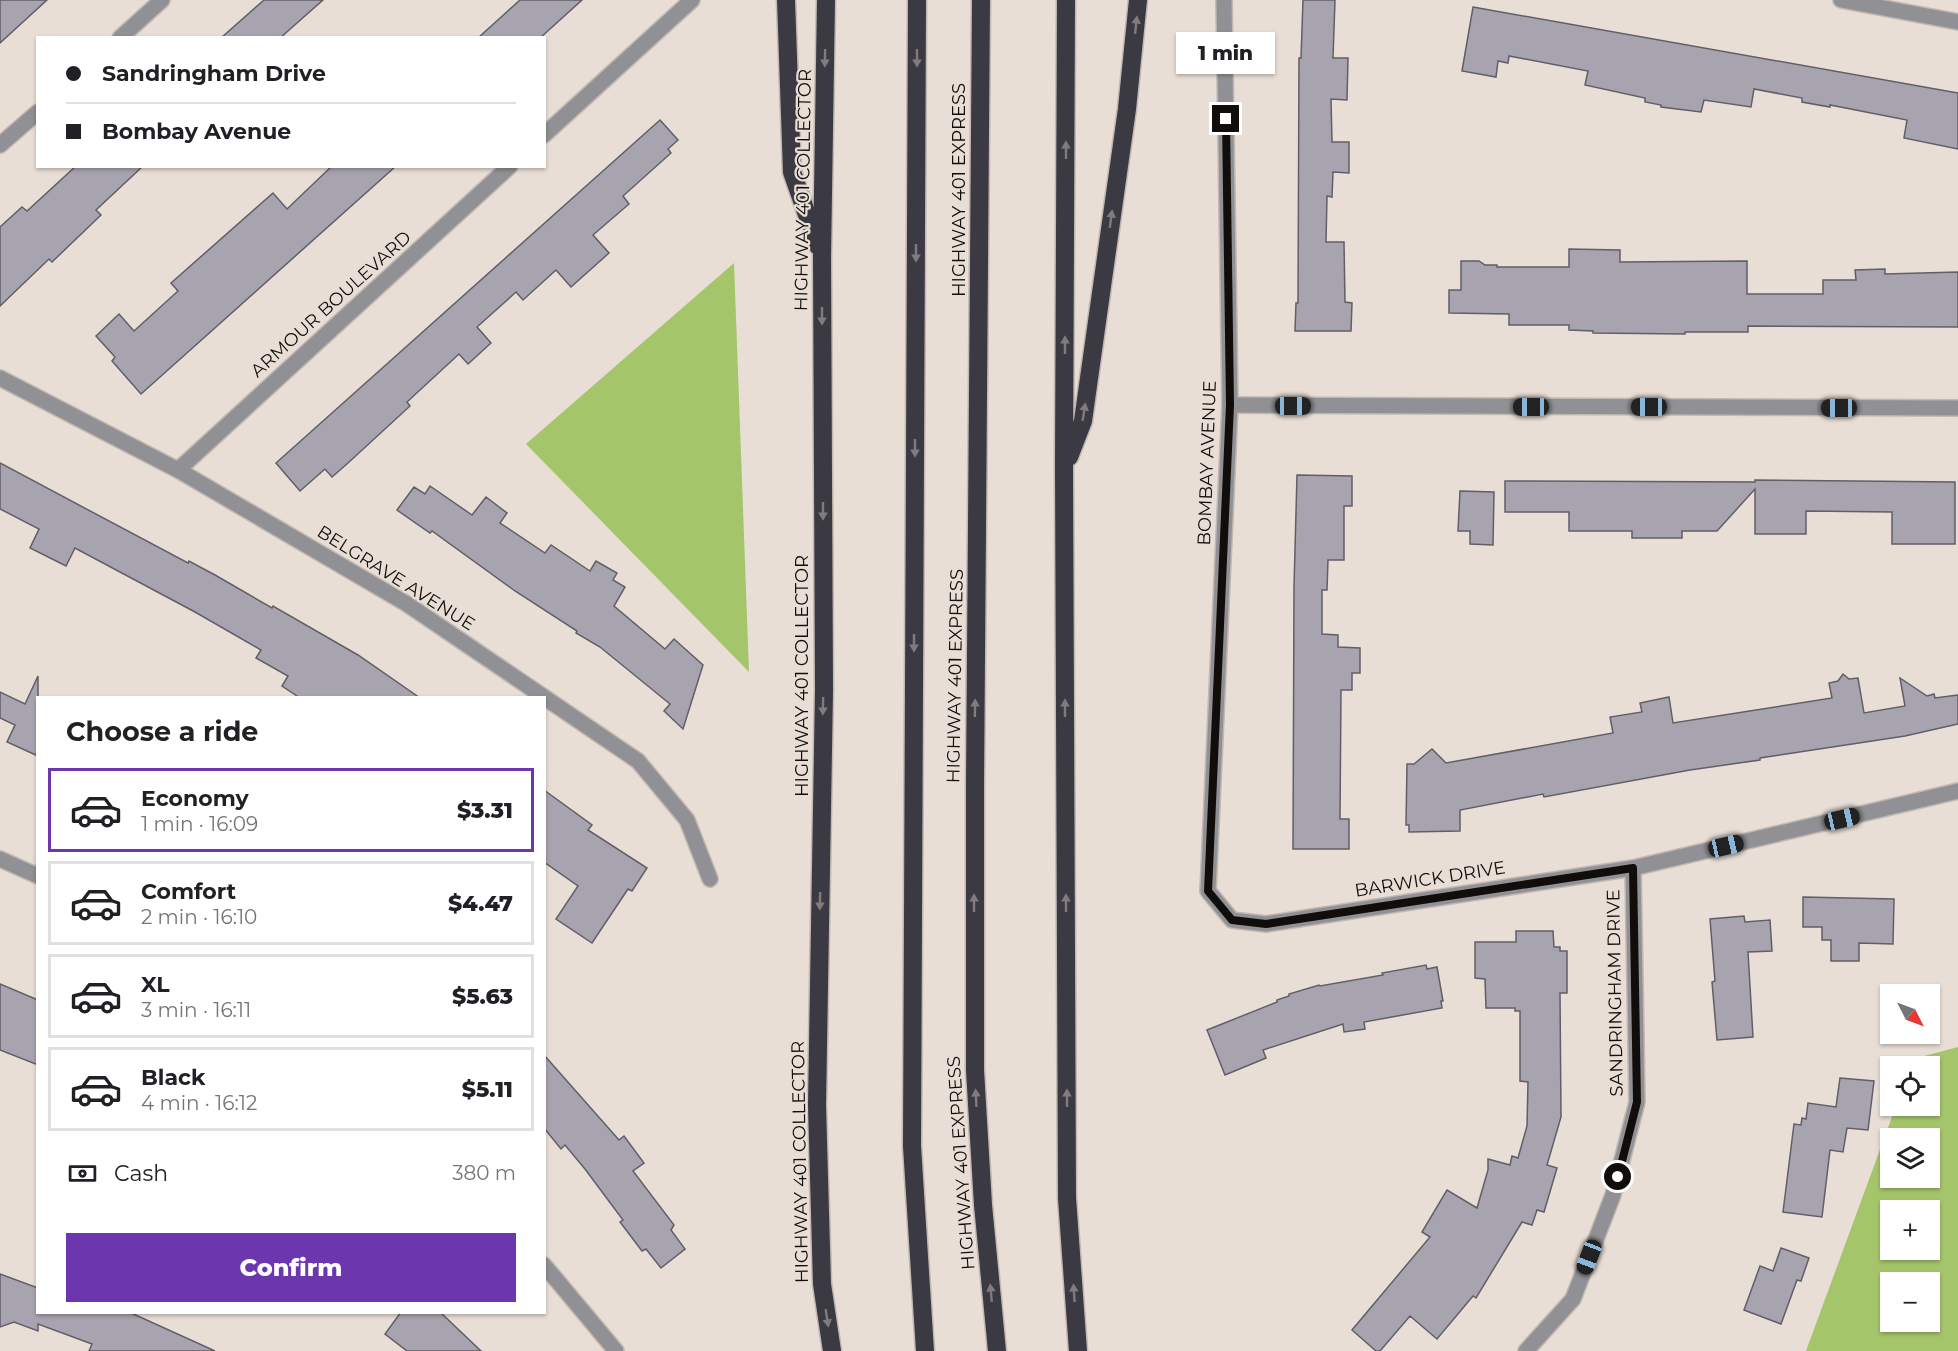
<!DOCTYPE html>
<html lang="en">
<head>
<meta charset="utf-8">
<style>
	body { margin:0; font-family:Montserrat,sans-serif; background:#f2f2f2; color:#202124; height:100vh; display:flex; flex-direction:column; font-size:22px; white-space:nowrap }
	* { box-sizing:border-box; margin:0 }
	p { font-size:20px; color:#757577 }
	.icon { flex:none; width:33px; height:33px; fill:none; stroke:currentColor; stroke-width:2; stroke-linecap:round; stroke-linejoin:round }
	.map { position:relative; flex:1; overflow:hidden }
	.panel { position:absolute; left:36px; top:696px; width:510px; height:618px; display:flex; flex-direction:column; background:#fff; border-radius:0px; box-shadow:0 2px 4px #0004 }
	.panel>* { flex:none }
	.banner { position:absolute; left:36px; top:36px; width:510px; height:132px; border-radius:0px; box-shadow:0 2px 4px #0004; display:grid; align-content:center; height:132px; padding:0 30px; background:#fff }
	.needle { width:39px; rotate:132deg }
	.tools { position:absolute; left:1880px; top:984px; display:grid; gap:12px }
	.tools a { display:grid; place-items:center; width:60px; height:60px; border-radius:0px; background:#fff; box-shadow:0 2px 4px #0004; font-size:30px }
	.end { position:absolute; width:27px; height:27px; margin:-14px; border:8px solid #110d0b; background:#fff; box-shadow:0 0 0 3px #fff }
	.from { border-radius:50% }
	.bubble { position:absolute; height:42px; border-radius:0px; background:#fff; box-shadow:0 2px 4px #0004; font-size:20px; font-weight:800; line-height:42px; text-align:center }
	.car { position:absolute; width:18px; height:36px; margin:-18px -9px; border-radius:8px; box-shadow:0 0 4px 2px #0007; background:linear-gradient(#222 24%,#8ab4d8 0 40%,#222 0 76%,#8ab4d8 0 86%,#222 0) }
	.banner b { display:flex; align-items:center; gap:21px; height:57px; font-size:22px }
	.banner b+b { border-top:2px solid #e0e0e0 }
	.banner i { width:15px; height:15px; background:#202124 }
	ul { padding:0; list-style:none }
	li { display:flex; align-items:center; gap:18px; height:84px; margin:0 12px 9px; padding:0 18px; border:3px solid #e0e0e0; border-radius:0px }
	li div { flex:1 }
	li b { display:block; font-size:22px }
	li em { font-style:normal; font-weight:800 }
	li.on { border-color:#6c37ae }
	li>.icon { width:54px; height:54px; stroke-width:1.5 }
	h2 { padding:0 30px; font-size:27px; line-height:72px }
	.pay { display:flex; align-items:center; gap:15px; height:66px; padding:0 30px; font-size:22px }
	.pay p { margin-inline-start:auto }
	.action { display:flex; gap:12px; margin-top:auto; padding:12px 30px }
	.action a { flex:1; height:69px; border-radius:0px; background:#6c37ae; color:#fff; font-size:24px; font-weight:800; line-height:69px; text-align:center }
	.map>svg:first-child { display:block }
	.green { fill:#a5c56b; fill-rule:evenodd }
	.building { fill:#a8a4af; stroke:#615e67; stroke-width:1.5 }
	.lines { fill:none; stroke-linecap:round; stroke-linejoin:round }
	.minor-casing { stroke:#c1b8b1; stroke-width:18 }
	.highway-casing { stroke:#c1b8b1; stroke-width:21 }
	.minor { stroke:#919195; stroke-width:15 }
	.highway { stroke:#3b3a43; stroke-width:18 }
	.oneway { fill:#807c7e }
	.route { stroke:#110d0b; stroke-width:8 }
	.labels { text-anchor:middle; stroke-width:4.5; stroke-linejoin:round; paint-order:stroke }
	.street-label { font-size:18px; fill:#110d0b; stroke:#e8ded6 }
</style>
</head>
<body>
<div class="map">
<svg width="1958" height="1351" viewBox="0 0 1958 1351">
	<rect width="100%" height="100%" fill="#e8ded6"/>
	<!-- green -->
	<g class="green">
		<polygon points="734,263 749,672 526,444"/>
		<path d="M1958,1047V1351H1806L1896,1106H1929V1066H1910L1913,1059ZM1890,1138H1929V1178H1890ZM1890,1210H1929V1250H1890ZM1890,1282H1929V1322H1890Z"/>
	</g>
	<!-- building -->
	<g class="building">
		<polygon points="0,0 47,0 0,43"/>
		<polygon points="264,0 323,0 280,38 221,38"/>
		<polygon points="520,0 582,0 540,38 478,38"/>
		<polygon points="1303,0 1335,0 1333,58 1348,58 1347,100 1331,99 1332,142 1349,142 1349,173 1333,172 1332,197 1327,196 1326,242 1344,242 1345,302 1352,303 1351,331 1295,331 1296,303 1298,303 1299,58 1301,58"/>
		<polygon points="1473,7 1958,93 1958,149 1904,138 1907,120 1830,105 1830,107 1802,102 1802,98 1754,89 1751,107 1704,100 1701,112 1661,107 1661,105 1645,102 1645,98 1585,85 1588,71 1509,56 1508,63 1498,61 1496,77 1462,71"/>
		<polygon points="660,120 678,140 668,149 671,153 623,196 629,204 593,235 609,253 571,287 556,270 523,300 516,292 477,327 491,343 468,364 459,354 407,402 410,406 348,463 332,477 325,469 300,491 276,463"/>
		<polygon points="76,166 143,166 96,210 101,215 52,262 49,259 0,306 0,227 22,207 27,211"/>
		<polygon points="332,166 396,166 141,394 112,361 115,357 96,336 119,314 134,331 178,291 171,283 273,193 287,209"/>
		<polygon points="1569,249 1620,250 1620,262 1747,261 1747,294 1823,294 1823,280 1856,280 1855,270 1885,269 1885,274 1958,272 1958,327 1748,326 1748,332 1685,332 1685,334 1593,333 1593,331 1569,330 1569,325 1509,325 1509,314 1449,313 1449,290 1461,290 1461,261 1479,261 1485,265 1497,265 1497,267 1569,267"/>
		<polygon points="0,463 188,563 189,561 215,575 272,608 273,606 358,655 420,698 300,698 282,686 288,676 256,658 261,650 195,612 75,548 66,566 30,548 39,529 0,509"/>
		<polygon points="1297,475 1352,476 1352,506 1344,506 1344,560 1328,560 1327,590 1322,590 1322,634 1338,635 1338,647 1360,648 1360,673 1352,673 1352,690 1341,690 1340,819 1349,819 1349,849 1293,849 1294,587"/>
		<polygon points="1755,480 1955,482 1955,544 1892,544 1892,512 1806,511 1806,534 1755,534 1755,489 1717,531 1682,531 1682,538 1632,538 1632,531 1569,531 1569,512 1505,512 1505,481 1755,482"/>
		<polygon points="430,486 472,515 486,497 507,513 500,523 545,553 551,545 590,571 596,561 617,573 613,580 625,587 614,606 665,649 674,639 703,665 683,729 664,711 670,704 600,647 576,633 577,631 515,591 432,531 430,533 397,510 414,487 425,494"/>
		<polygon points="1460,491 1494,492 1493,545 1470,544 1470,531 1458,531"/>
		<polygon points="1843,674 1849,679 1858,678 1864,713 1905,706 1900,678 1927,696 1934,694 1935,698 1958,695 1958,724 1905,736 1760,758 1760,760 1690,770 1544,797 1543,794 1460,810 1460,831 1409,832 1409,825 1406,825 1407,764 1414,764 1432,749 1446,763 1613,733 1610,717 1642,712 1640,703 1669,697 1673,723 1832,698 1829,683 1838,681"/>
		<polygon points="38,676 38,756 7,742 15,725 0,718 0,692 25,704"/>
		<polygon points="544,790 592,825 588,830 647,868 632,891 628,889 592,943 556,919 578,886 544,862"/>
		<polygon points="1803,897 1894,899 1893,944 1859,943 1859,961 1831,961 1831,940 1822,940 1822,927 1803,927"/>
		<polygon points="1744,916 1745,922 1770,920 1772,951 1748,952 1753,1037 1717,1040 1712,982 1715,981 1710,919"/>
		<polygon points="1516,931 1553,931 1554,947 1560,947 1560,951 1567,951 1567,993 1560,993 1561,1117 1547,1165 1557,1168 1544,1212 1537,1210 1532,1225 1522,1222 1476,1298 1473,1296 1437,1339 1410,1316 1380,1351 1376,1351 1352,1330 1430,1237 1422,1232 1447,1190 1477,1208 1488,1170 1488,1159 1510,1165 1512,1156 1518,1158 1527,1126 1528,1082 1520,1081 1520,1011 1515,1011 1515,1008 1486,1008 1485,979 1475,978 1475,942 1516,942"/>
		<polygon points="1426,965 1427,969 1437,967 1443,1001 1441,1001 1442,1008 1364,1022 1365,1029 1344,1032 1343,1024 1263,1050 1266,1058 1225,1075 1207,1030 1277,1002 1277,1000 1289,996 1289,994 1319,985 1320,986 1383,975 1382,973"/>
		<polygon points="0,984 38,1000 38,1065 0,1050"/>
		<polygon points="544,1055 619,1140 624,1136 644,1163 633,1171 674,1225 671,1230 685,1249 661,1268 646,1249 642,1251 620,1222 623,1220 585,1169 565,1145 561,1149 544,1128"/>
		<polygon points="1840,1078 1874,1081 1868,1130 1847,1128 1843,1152 1830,1150 1822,1217 1783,1212 1794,1124 1801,1125 1802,1118 1806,1119 1808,1103 1836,1107"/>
		<polygon points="1781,1248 1809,1258 1801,1281 1797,1280 1781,1324 1744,1310 1760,1266 1773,1271"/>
		<polygon points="0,1274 38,1288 38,1312 129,1312 215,1351 89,1351 92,1344 38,1324 38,1331 14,1322 0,1327"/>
		<polygon points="401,1312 440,1312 481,1351 407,1351 385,1334"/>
	</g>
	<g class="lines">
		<defs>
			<g id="minor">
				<polyline points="1224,0 1230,405 1208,891 1232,920 1266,924 1633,868 1958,791"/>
				<polyline points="1841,0 1958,22"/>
				<polyline points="120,38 162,0"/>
				<polyline points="544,135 692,0"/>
				<polyline points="0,145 38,112"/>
				<polyline points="0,378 178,470 407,604 638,761 687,820 710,879"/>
				<polyline points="1230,405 1958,408"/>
				<polyline points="178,470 510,166"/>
				<polyline points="0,859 38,876"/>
				<polyline points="544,1265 616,1351"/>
				<polyline points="1526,1351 1573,1299 1613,1195 1637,1102 1633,868"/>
			</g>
			<g id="highway">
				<polyline points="786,0 792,172 818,246"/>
				<polyline points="826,0 822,257 824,690 817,1105 822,1284 832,1351"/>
				<polyline points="917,0 912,1146 925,1351"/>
				<polyline points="981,0 975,786 975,1070 983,1205 997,1351"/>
				<polyline points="1066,0 1064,467 1067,1198 1078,1351"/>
				<polyline points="1069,457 1083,421 1127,109 1138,0"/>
			</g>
		</defs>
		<!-- minor casing -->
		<use href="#minor" class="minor-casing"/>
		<!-- highway casing -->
		<use href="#highway" class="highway-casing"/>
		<!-- minor -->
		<use href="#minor" class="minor"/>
		<!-- highway -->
		<use href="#highway" class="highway"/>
	</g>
	<!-- one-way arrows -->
	<defs><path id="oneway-solid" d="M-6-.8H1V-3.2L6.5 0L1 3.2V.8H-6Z" transform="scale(1.5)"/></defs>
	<g class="oneway">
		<use href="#oneway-solid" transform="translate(1136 25) rotate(-84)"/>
		<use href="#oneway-solid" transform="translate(825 58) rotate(91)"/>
		<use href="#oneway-solid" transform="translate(917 58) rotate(90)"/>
		<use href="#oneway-solid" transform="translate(1066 150) rotate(-90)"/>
		<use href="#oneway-solid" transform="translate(1111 219) rotate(-82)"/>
		<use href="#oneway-solid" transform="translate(916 253) rotate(90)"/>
		<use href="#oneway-solid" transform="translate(822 316) rotate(90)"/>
		<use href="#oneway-solid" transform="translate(1065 345) rotate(-90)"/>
		<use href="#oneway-solid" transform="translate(1084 412) rotate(-81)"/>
		<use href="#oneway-solid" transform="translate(915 448) rotate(90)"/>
		<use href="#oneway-solid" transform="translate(823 511) rotate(90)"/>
		<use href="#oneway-solid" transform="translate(914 643) rotate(90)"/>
		<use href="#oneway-solid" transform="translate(823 706) rotate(91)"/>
		<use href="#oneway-solid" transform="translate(975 708) rotate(-89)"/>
		<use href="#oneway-solid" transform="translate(1065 708) rotate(-90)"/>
		<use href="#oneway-solid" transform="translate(820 901) rotate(91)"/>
		<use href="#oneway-solid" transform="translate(974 903) rotate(-90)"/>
		<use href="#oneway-solid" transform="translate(1066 903) rotate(-90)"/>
		<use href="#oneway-solid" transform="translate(976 1098) rotate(-93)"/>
		<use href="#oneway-solid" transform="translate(1067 1098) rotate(-90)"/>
		<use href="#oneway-solid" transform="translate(991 1293) rotate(-95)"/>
		<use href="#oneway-solid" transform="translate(1074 1293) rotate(-94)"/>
		<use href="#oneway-solid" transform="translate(827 1318) rotate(81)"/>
	</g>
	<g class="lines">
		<!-- route -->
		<polyline class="route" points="1226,119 1230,405 1208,891 1232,920 1266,924 1633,868 1637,1102 1618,1177"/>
	</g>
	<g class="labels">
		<!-- street labels -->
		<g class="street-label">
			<text transform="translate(803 190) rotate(-89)" y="6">HIGHWAY 401 COLLECTOR</text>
			<text transform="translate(959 190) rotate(-90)" y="6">HIGHWAY 401 EXPRESS</text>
			<text transform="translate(331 304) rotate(-42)" y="6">ARMOUR BOULEVARD</text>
			<text transform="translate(1207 463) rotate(-88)" y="6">BOMBAY AVENUE</text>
			<text transform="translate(396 578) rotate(32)" y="6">BELGRAVE AVENUE</text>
			<text transform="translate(802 676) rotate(-90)" y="6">HIGHWAY 401 COLLECTOR</text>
			<text transform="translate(955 676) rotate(-89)" y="6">HIGHWAY 401 EXPRESS</text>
			<text transform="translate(1430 879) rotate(-9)" y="6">BARWICK DRIVE</text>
			<text transform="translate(1615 993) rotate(-91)" y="6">SANDRINGHAM DRIVE</text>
			<text transform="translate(800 1162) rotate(-91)" y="6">HIGHWAY 401 COLLECTOR</text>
			<text transform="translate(961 1163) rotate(-94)" y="6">HIGHWAY 401 EXPRESS</text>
		</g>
	</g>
</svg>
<div class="tools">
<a><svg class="needle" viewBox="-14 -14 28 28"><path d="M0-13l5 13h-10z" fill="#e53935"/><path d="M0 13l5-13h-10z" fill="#757577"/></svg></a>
<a><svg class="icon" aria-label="locate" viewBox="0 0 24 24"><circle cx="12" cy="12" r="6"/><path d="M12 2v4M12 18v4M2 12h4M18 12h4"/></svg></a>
<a><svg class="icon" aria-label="layers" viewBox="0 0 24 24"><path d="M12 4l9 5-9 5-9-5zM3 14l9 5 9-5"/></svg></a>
<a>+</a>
<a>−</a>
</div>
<i class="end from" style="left:1618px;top:1177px"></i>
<i class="end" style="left:1226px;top:119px"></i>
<div class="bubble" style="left:1176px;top:32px;width:99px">1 min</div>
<i class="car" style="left:1293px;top:406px;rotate:90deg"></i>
<i class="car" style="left:1531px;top:407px;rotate:270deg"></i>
<i class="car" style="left:1649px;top:407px;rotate:270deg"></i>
<i class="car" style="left:1839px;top:408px;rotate:270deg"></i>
<i class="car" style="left:1842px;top:819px;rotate:77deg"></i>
<i class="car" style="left:1726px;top:846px;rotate:77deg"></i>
<i class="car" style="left:1589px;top:1257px;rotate:201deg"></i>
<div class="banner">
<b><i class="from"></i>Sandringham Drive</b>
<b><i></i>Bombay Avenue</b>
</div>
<section class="panel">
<h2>Choose a ride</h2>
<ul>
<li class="on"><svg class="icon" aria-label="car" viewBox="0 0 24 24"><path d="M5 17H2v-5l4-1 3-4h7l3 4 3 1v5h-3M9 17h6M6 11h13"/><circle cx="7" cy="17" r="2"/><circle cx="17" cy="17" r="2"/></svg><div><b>Economy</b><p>1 min · 16:09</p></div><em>$3.31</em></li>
<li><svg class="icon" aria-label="car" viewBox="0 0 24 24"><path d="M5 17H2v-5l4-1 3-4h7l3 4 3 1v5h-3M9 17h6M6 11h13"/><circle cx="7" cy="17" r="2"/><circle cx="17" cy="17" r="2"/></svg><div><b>Comfort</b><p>2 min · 16:10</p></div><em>$4.47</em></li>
<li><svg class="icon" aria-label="car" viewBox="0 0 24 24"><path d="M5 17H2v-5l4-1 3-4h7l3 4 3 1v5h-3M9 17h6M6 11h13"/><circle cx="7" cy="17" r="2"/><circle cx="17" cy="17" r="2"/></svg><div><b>XL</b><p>3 min · 16:11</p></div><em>$5.63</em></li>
<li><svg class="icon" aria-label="car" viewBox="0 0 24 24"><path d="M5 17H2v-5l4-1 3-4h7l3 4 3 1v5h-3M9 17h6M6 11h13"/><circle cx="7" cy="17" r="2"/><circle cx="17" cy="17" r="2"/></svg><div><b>Black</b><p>4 min · 16:12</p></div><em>$5.11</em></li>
</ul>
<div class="pay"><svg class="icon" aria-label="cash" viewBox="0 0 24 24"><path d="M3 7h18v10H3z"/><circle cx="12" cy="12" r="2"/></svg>Cash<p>380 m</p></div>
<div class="action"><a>Confirm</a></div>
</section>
</div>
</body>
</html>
